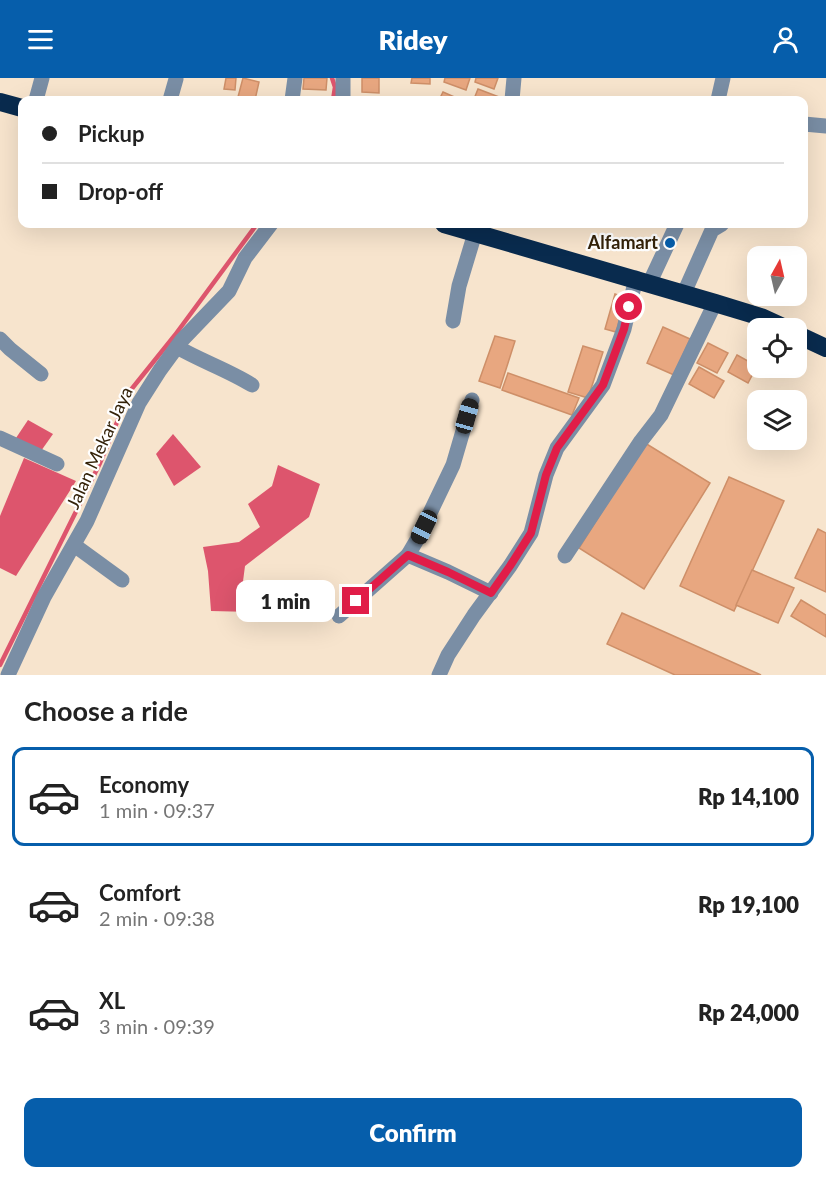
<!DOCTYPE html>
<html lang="en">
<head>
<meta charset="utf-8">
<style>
	body { margin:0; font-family:Lato,sans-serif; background:#f6f6f6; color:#222; height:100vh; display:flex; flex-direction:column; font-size:22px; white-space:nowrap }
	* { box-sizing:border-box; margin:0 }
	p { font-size:20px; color:#767676 }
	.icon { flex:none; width:33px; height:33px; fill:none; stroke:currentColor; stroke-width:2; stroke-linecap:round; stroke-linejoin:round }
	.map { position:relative; height:597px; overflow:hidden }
	.details { display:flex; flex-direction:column; background:#fff; flex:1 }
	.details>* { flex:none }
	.guide { position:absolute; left:18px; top:18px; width:790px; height:132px; border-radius:12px; box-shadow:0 6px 24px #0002; display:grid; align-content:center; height:132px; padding:0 24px; background:#fff }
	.needle { width:39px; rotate:8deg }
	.tools { position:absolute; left:747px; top:168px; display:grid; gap:12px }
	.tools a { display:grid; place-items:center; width:60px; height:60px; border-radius:12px; background:#fff; box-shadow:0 6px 24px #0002; font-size:30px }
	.end { position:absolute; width:27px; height:27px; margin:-14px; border:8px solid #e11d48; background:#fff; box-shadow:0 0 0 3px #fff }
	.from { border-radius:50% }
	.bubble { position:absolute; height:42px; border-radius:12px; background:#fff; box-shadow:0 6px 24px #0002; font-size:20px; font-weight:800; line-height:42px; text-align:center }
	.car { position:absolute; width:18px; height:36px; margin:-18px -9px; border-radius:8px; box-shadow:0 0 4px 2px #0007; background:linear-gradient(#222 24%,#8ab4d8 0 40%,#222 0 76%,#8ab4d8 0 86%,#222 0) }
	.guide b { display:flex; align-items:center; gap:21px; height:57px; font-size:22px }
	.guide b+b { border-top:2px solid #e0e0e0 }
	.guide i { width:15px; height:15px; background:#222 }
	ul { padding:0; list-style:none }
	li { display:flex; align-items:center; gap:18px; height:99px; margin:0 12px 9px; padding:0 12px; border:3px solid transparent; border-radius:12px }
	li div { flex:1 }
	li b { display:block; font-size:22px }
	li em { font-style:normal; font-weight:800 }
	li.active { border-color:#065eab }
	li>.icon { width:54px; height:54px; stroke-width:1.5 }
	h2 { padding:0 24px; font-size:27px; line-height:72px }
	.cta { display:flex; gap:12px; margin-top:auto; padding:12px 24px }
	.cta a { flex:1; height:69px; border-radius:12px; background:#065eab; color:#fff; font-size:24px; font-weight:800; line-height:69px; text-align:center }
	header { display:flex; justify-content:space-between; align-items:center; height:78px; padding:0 24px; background:#065eab; color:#fff; font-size:27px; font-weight:800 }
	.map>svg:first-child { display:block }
	.water { fill:#dd556d }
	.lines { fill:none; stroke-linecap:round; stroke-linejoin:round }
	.stream { stroke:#dd556d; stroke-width:4.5 }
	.building { fill:#e8a780; stroke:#ce8f68; stroke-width:1.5 }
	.minor { stroke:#7a8ea5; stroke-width:15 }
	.highway { stroke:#092b4e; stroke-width:18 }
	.route { stroke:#e11d48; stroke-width:8 }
	.poi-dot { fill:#065eab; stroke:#fff; stroke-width:2 }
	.labels { text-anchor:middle; stroke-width:4.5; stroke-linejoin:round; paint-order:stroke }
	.poi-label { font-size:18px; font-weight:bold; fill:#342209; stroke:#fff; text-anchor:end }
	.street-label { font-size:18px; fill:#342209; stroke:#fff }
</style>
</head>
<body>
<header><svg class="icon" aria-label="menu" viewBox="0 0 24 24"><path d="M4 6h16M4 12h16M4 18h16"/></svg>Ridey<svg class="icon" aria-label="person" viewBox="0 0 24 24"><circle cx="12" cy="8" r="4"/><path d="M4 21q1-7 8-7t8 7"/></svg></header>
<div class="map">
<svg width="826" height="597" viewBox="0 0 826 597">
	<rect width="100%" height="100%" fill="#f7e4cd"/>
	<!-- water -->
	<g class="water">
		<polygon points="28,342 53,356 41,373 14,363"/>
		<polygon points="173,356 201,389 174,408 156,376"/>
		<polygon points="24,380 76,403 16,498 0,490 0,438"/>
		<polygon points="278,387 320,406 309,439 245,488 242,511 253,534 211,533 208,493 203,469 239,464 260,449 248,426 272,408"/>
	</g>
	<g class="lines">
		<!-- stream -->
		<g class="stream">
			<polyline points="332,0 335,9 333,22"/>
			<polyline points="0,587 100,385 130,313 175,257 257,146"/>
		</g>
	</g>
	<!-- building -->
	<g class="building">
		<polygon points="226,0 236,0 235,12 224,11"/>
		<polygon points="243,0 259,4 255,22 238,19"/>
		<polygon points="304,0 327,0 326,12 303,11"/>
		<polygon points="362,0 379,0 379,15 362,14"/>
		<polygon points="412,0 430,0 430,6 411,5"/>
		<polygon points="445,0 470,0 466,12 444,4"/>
		<polygon points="476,0 498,0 494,11 475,4"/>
		<polygon points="478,11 499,19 498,22 479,22 474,21"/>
		<polygon points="443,14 459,21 458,22 439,22"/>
		<polygon points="615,216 626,220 616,254 605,251"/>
		<polygon points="663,249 690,261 674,297 647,285"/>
		<polygon points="495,258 515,263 500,310 479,303"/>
		<polygon points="708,265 728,275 717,295 697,285"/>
		<polygon points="583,268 603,274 588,320 568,314"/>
		<polygon points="737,277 757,288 748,305 728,294"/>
		<polygon points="699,289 724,303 714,320 689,306"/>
		<polygon points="508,295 579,320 572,337 502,312"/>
		<polygon points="645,365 710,405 644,511 579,470"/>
		<polygon points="729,399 784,423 734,533 680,508"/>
		<polygon points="818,451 826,455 826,514 795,500"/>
		<polygon points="752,492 794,510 778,545 736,527"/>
		<polygon points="801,522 826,537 826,559 791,538"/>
		<polygon points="622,535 761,597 675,597 607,566"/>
	</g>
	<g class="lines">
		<!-- minor -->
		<g class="minor">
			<polyline points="36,22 42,0"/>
			<polyline points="170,22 176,1"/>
			<polyline points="292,22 295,0"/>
			<polyline points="343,22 343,0"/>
			<polyline points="512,22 514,0"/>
			<polyline points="718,22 723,0"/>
			<polyline points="804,46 826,48"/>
			<polyline points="650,204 677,146"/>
			<polyline points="684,215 712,152 722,146"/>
			<polyline points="453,243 459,208 475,155"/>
			<polyline points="0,261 10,271 41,296"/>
			<path d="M177,269C201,283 228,292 252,307"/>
			<polyline points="0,360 57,386"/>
			<polyline points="74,467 122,502"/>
			<polyline points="408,477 418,460 453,387 472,322"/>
			<polyline points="565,478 641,363 661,337 715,225"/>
			<polyline points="339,538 408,477 448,494 491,515"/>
			<polyline points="8,597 44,519 87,443 139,325 160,292 182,262 229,213 245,180 271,146"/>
			<polyline points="439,597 448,577 474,537 510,488 531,455 546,397 557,370 603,307 624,251 636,200"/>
		</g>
		<!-- highway -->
		<g class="highway">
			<polyline points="0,24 22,30"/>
			<polyline points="444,146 715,225 761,239 785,250"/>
			<polyline points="796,256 826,270"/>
		</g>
	</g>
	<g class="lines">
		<!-- route -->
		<polyline class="route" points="356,523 408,477 448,494 491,515 510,488 531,455 546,397 557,370 603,307 624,251 629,229"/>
	</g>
	<!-- markers -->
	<circle class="poi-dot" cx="670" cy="165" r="6"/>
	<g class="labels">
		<!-- poi labels -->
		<g class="poi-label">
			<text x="658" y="171">Alfamart</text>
		</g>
		<!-- street labels -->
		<g class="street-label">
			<text transform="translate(100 370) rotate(-65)" y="6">Jalan Mekar Jaya</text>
		</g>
	</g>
</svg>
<div class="tools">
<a><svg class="needle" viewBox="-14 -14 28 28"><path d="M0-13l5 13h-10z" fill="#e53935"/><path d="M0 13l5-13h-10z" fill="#767676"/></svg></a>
<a><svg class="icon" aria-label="locate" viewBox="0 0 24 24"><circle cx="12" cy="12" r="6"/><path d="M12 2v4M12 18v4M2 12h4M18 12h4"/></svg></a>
<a><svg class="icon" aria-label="layers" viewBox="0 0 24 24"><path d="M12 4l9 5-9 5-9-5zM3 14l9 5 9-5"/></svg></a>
</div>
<i class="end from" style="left:629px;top:229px"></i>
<i class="end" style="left:356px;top:523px"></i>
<div class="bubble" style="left:236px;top:502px;width:99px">1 min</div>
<i class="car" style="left:467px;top:338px;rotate:16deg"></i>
<i class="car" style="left:424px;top:449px;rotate:206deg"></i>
<div class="guide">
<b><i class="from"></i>Pickup</b>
<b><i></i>Drop-off</b>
</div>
</div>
<section class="details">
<h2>Choose a ride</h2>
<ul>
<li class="active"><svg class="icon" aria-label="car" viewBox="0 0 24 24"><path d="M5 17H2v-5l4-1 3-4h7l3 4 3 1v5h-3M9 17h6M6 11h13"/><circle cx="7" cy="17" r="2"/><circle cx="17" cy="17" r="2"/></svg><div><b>Economy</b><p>1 min · 09:37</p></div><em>Rp 14,100</em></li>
<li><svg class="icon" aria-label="car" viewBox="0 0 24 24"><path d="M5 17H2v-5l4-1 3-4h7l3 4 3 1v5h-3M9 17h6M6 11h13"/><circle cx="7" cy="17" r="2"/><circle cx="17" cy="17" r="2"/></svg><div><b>Comfort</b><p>2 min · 09:38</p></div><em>Rp 19,100</em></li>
<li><svg class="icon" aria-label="car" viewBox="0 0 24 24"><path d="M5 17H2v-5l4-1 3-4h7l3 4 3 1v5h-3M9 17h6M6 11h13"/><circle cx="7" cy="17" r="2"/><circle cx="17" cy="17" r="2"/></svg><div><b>XL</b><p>3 min · 09:39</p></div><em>Rp 24,000</em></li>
</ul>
<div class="cta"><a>Confirm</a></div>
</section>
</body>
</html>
